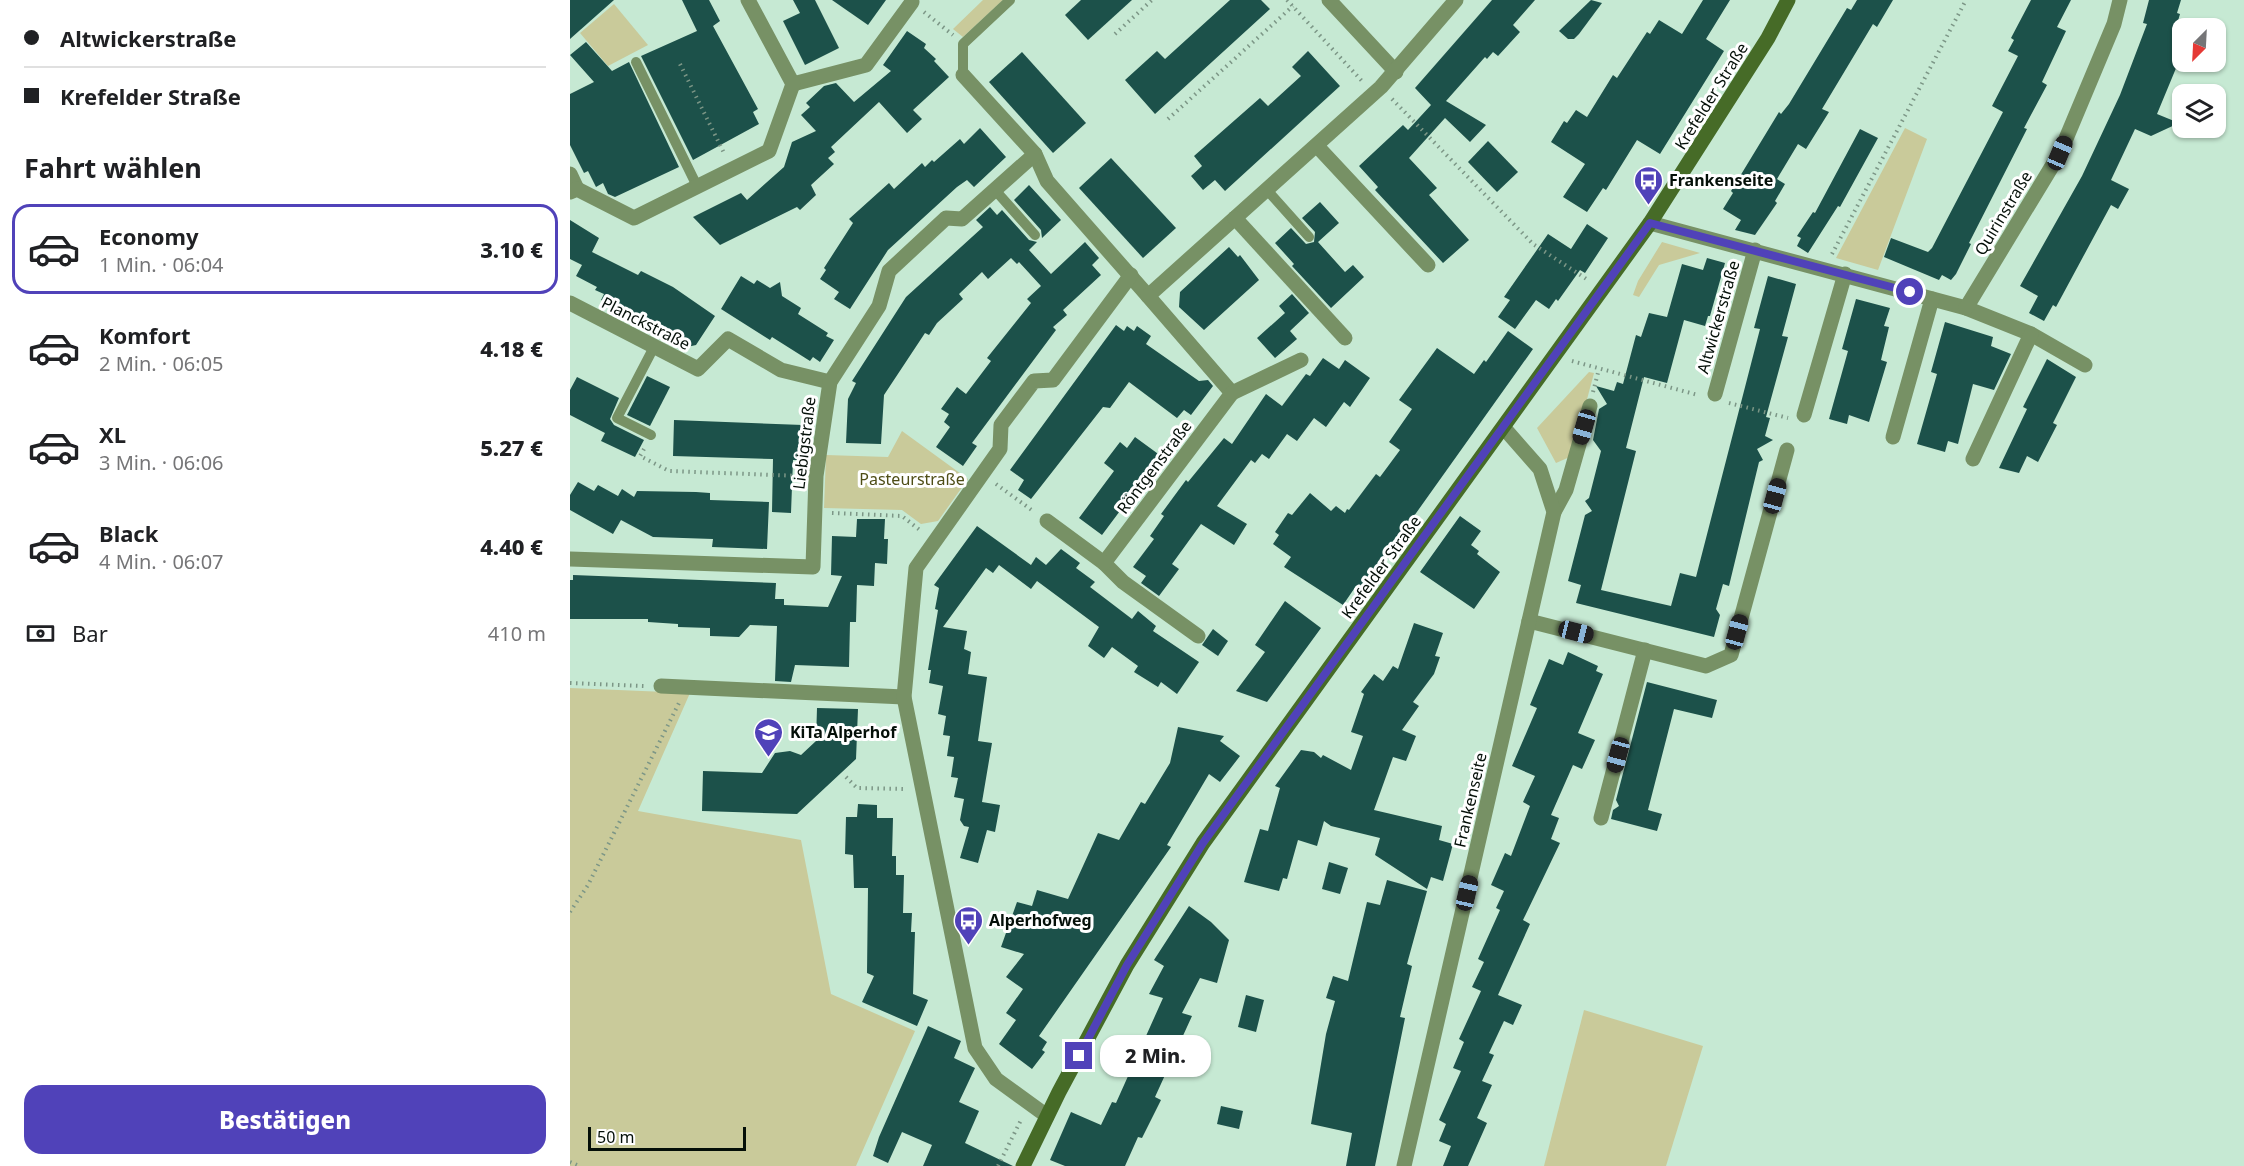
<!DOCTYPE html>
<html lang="de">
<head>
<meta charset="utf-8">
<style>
	body { margin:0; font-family:"Noto Sans",sans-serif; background:#f6f6f6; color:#202124; height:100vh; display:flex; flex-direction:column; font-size:22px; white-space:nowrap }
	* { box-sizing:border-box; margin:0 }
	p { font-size:20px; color:#757577 }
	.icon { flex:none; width:33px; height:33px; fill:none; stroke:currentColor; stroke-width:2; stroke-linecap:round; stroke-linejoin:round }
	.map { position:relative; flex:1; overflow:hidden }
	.details { display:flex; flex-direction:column; background:#fff; width:570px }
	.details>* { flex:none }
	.guide { display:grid; align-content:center; height:132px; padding:0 24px; background:#fff }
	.needle { width:39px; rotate:204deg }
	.buttons { position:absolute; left:1602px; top:18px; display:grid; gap:12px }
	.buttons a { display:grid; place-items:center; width:54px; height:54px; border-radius:12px; background:#fff; box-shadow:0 2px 4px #0004; font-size:30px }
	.scale { position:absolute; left:18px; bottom:15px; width:158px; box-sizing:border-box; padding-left:6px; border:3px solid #040f08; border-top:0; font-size:16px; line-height:21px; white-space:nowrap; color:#040f08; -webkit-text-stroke:4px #fff; paint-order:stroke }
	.end { position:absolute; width:27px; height:27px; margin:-14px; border:8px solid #5042b9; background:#fff; box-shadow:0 0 0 3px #fff }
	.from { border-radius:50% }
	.bubble { position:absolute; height:42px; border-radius:18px; background:#fff; box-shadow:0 2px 4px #0004; font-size:20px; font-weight:800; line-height:42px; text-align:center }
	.car { position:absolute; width:18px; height:36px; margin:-18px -9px; border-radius:8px; box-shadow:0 0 4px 2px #0007; background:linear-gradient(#222 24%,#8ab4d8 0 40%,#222 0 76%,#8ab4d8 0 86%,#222 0) }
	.guide b { display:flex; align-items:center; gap:21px; height:57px; font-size:22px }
	.guide b+b { border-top:2px solid #e0e0e0 }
	.guide i { width:15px; height:15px; background:#202124 }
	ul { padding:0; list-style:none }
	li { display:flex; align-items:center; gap:18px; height:90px; margin:0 12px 9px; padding:0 12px; border:3px solid transparent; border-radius:18px }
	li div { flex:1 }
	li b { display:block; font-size:22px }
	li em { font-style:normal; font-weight:800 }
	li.selected { border-color:#5042b9 }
	li>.icon { width:54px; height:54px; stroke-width:1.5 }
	h2 { padding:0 24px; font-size:27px; line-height:72px }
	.pay { display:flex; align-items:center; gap:15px; height:66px; padding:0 24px; font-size:22px }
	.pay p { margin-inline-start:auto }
	.button { display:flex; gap:12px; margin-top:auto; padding:12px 24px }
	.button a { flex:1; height:69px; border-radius:18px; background:#5042b9; color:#fff; font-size:24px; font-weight:800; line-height:69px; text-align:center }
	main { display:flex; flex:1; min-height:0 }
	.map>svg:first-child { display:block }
	.green { fill:#c9ca9a }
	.building { fill:#1c514a }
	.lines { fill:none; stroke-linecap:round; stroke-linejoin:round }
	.path { stroke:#7c9686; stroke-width:4; stroke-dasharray:1.5 4.5; stroke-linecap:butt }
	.lane { stroke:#779165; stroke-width:10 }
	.street { stroke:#779165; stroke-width:15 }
	.secondary { stroke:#466b27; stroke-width:15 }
	.route { stroke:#5042b9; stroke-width:8 }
	.labels { text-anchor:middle; stroke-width:6; stroke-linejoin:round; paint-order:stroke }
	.street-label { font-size:16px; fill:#040f08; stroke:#fff }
	.poi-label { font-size:16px; font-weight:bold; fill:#040f08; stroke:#fff; text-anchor:start }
	.park-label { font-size:16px; fill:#4e4d16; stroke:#fff }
</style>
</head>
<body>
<main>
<section class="details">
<div class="guide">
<b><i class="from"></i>Altwickerstraße</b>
<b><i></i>Krefelder Straße</b>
</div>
<h2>Fahrt wählen</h2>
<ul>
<li class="selected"><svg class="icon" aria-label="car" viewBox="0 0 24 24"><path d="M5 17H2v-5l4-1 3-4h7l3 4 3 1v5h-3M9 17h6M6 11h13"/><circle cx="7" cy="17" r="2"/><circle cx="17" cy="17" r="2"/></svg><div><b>Economy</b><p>1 Min. · 06:04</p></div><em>3.10 €</em></li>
<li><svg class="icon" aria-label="car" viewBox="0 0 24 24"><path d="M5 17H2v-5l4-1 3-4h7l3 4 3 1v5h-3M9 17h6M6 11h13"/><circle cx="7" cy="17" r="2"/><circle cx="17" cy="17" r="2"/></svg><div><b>Komfort</b><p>2 Min. · 06:05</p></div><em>4.18 €</em></li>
<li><svg class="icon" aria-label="car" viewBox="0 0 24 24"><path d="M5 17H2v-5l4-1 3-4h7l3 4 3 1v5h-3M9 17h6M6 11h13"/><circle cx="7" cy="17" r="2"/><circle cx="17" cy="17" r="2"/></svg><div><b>XL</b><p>3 Min. · 06:06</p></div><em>5.27 €</em></li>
<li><svg class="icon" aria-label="car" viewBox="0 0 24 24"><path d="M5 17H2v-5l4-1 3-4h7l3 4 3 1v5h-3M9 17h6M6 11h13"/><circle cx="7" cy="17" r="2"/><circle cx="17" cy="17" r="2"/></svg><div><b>Black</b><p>4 Min. · 06:07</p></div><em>4.40 €</em></li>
</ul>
<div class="pay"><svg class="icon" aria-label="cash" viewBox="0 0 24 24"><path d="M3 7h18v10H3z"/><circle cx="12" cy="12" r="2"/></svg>Bar<p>410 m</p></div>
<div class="button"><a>Bestätigen</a></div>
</section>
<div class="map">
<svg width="1674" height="1166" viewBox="0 0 1674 1166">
	<rect width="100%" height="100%" fill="#c6e9d3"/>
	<!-- green -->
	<g class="green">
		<polygon points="413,0 433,0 393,37 383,29"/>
		<polygon points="44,4 78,45 38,66 10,33"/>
		<polygon points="1335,128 1357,139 1308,270 1266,258"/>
		<polygon points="1092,242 1130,253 1089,265 1069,297 1063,295 1068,281"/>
		<polygon points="1019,372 1024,373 1002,456 986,463 967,428"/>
		<polygon points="332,431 398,479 368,521 351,524 332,510 254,508 256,455 318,457"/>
		<polygon points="0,688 120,693 68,811 231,840 261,994 345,1031 286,1166 0,1166"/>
		<polygon points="1014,1010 1133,1046 1096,1166 974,1166"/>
	</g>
	<!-- building -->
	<g class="building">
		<polygon points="0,0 44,0 0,39"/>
		<polygon points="112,0 139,0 150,21 143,26 188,109 183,112 189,124 123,160 71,56 127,31"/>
		<polygon points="223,0 245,0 269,48 235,65 213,21 230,13"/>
		<polygon points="262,0 316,0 298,25"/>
		<polygon points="511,0 562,0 518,40 495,15"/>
		<polygon points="660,0 691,0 700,9 585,114 555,80 587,51 595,59"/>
		<polygon points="922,0 965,0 943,25 950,32 928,56 923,52 917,59 915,57 876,101 916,125 900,142 875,118 839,158 867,188 859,195 899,240 873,263 805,190 808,187 789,166 833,125 838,130 861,105 845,88"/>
		<polygon points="1021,0 1032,3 1009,34 1004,39 998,39 989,31"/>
		<polygon points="1133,0 1160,0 1136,39 1154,51 1090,154 1067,140 1036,190 1033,188 1017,212 993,197 1015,164 981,142 994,121 997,123 1006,110 1017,117 1043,75 1047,78 1077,32 1080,34 1089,20 1112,34"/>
		<polygon points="1287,0 1323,0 1307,27 1303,24 1252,109 1259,112 1236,149 1228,144 1207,179 1215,184 1205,201 1207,203 1185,235 1165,230 1171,220 1153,209 1163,193 1161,191 1209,112 1211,114 1219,104 1277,8 1281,10"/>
		<polygon points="1461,0 1501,0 1487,27 1496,31 1472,82 1477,85 1454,128 1457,129 1399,243 1401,244 1386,274 1381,280 1372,275 1369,280 1314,257 1321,238 1358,252 1362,248 1433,112 1422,106 1448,56 1438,51 1444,40 1441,38"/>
		<polygon points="1579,0 1611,0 1607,13 1610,14 1603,38 1612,41 1612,62 1609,61 1587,114 1609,123 1581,136 1565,129 1541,180 1559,189 1548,209 1541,205 1486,307 1483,305 1474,321 1459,313 1468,296 1450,286 1512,176 1550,95 1577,24 1573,23"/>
		<polygon points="337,31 356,44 354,48 366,59 364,61 379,77 343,110 352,119 337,133 309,102 261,147 265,152 258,158 264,164 241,185 246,195 230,210 227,207 150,245 123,217 171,193 177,200 214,167 222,142 246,131 231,115 240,107 236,103 254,86 266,83 284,102 321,71 313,65"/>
		<polygon points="16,42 42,71 59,62 109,167 45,197 38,194 33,183 26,187 18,171 14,173 0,145 0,94 24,82 0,55"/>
		<polygon points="738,51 770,86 655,191 645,180 633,190 621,176 632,166 624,156 690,98 698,106 731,76 722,67"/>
		<polygon points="452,52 516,123 483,153 419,82"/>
		<polygon points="410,128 436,157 404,187 397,180 387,187 318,250 280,309 264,299 269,292 250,279 256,270 254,268 283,223 279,219 319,183 324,189 352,163 355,167 362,160 364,162 390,139 394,144"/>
		<polygon points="1290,129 1308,138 1270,207 1268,206 1238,253 1227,246 1231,238 1227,236 1243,212 1245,213"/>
		<polygon points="918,141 948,172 927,192 898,162"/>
		<polygon points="541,158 606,228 573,258 509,188"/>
		<polygon points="459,185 491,220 472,238 471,230 444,200"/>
		<polygon points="750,202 769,223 748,242 775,272 783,265 794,277 761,308 722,266 724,264 705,243 721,228 736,244 744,242 745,232 732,218"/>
		<polygon points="420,207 427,215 432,210 459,240 467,242 459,250 481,274 515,242 529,258 522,265 531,275 493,310 497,315 483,327 486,330 480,338 402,443 407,446 393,466 366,447 380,427 374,422 379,414 371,409 387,387 396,394 421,361 417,358 461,303 457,299 471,286 449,262 447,264 441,258 418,279 412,272 389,294 393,299 367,323 359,335 355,333 314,395 311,444 276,443 278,399 286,383 282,381 336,297 413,227 406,220"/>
		<polygon points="0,220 29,238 22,252 68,275 71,271 103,287 145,316 126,345 117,347 71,318 70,320 31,300 34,294 25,290 27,287 6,276 12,265 0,259"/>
		<polygon points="1017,224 1038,238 1015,273 1010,270 988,301 986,299 979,309 966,300 945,329 928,317 940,300 934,297 978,234 1001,249"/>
		<polygon points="659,247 668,257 670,255 689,280 634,330 609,307 610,292"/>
		<polygon points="1137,258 1155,263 1140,316 1138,316 1135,326 1114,320 1097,383 1074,377 1056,448 1066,451 1031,590 1101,606 1110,573 1126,577 1190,329 1184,328 1198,276 1226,284 1212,336 1218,337 1196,417 1200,418 1195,436 1203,440 1187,449 1193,460 1189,462 1159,586 1153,584 1146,609 1150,615 1144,637 1006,603 1011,585 998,581 1015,515 1022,511 1015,501 1019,498 1031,451 1023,440 1029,409 1037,404 1026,386 1044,391 1047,382 1053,384 1066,335 1071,337 1079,313 1097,317 1112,264 1133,270"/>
		<polygon points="171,276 184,284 187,280 200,288 210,282 212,296 231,308 228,314 258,333 256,336 264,340 250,362 243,357 240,361 202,337 200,340 151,309"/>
		<polygon points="722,294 739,313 720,331 727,339 705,358 687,338 715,313 709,306"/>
		<polygon points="1286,299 1320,308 1314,326 1319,327 1311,360 1317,362 1299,422 1279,415 1277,424 1259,419 1278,351 1272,349"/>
		<polygon points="1375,322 1423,337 1421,346 1441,354 1424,390 1403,384 1388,444 1378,441 1375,452 1347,444 1367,374 1361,372"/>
		<polygon points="546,325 554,331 557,326 564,331 567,326 581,336 576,344 629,381 638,380 643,386 621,415 614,410 607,418 559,382 540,408 533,407 461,499 448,490 454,480 440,470"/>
		<polygon points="938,331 963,349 792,589 786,586 773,605 714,567 721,557 703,544 709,535 705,532 718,513 722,515 740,493 761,511 766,506 775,513 777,509 779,510 806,474 810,477 830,450 819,442 842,409 829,400 867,348 904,374 914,360 916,362"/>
		<polygon points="753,358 769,369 775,360 800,378 780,407 774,402 756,427 744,418 727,441 717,434 699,459 692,454 685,463 681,460 647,506 677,524 664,545 631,524 602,564 609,569 589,596 571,583 576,576 563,567 584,539 580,536 594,516 591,514 616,480 618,482 654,438 662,444 696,394 712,406 736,374 740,376"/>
		<polygon points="1477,359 1506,377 1483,423 1487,425 1468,462 1457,456 1449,473 1429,468 1457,409 1453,407"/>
		<polygon points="77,376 100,387 80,426 57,415"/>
		<polygon points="7,377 49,398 40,419 44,425 74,440 65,457 31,441 35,433 0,415 0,390"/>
		<polygon points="104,420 233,425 232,460 223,460 221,513 202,512 203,459 103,456"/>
		<polygon points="565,437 591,456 532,535 509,518 544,471 534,463 550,442 557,448"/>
		<polygon points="8,482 24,491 28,485 48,496 52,489 64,497 67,491 126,492 140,493 140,500 199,502 197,549 142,547 143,539 83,537 51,520 43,534 0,510 0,495"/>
		<polygon points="890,516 911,531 901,545 909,551 907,554 930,572 904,609 850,572"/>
		<polygon points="287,519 315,519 314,539 318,539 317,564 305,563 304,586 287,585 286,622 280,622 279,667 225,665 221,682 205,681 207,626 180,625 169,637 140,636 140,628 108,627 108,624 78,622 78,619 0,619 0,580 3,580 3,575 206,583 205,599 214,599 214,605 258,607 272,576 261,575 262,536 286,537"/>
		<polygon points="407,526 461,565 466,557 476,565 491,549 510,563 506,568 525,582 520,587 562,619 568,611 586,626 583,631 629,662 607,694 591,682 588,687 564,672 568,666 542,647 534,658 518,646 529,627 467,581 461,589 429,565 423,573 416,568 373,627 397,631 394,649 401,652 398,674 417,677 408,741 422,743 412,802 430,805 425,832 417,830 408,863 390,858 399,827 394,826 390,820 394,799 384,797 388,778 381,777 384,757 377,756 380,736 373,735 376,716 368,714 373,686 359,683 361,670 358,670 368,610 365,609 369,588 364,585"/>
		<polygon points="715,601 751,628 697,702 666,691 695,652 685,645"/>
		<polygon points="844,623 873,633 865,656 870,657 864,674 843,702 849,706 832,730 846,736 836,761 823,757 804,810 872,826 869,840 883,844 873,881 861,877 857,889 805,855 810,838 761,826 754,821 747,846 728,840 717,879 713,878 709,891 674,882 690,829 698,831 710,788 705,786 731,750 744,752 751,758 753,755 781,770 793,736 781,732 794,694 791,692 804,674 813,681 823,666 828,669"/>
		<polygon points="643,629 658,641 648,656 632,645"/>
		<polygon points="998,652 1028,666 1026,671 1033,674 1008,733 1025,740 1012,769 1003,765 981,815 989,818 981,839 990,843 953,920 960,924 928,995 952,1005 943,1025 934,1021 919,1053 924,1055 912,1081 922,1085 907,1118 917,1123 898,1166 873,1166 881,1146 869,1141 876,1124 869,1120 891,1071 883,1068 894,1042 889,1039 911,991 902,987 914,962 908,959 930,910 926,908 934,891 921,885 935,853 941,856 960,806 953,802 965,776 942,766 967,708 960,705 979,659 993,665"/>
		<polygon points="1077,682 1147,700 1142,718 1104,709 1078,810 1092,814 1087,831 1041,819 1043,810 1049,806 1046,800"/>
		<polygon points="247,708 288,709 286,759 227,814 132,811 133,771 192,773 205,753 220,751 231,755 246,741"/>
		<polygon points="608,727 654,736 650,741 670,756 650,782 639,774 597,845 601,847 469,1036 477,1042 472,1050 475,1052 462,1069 429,1044 446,1020 436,1013 453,989 436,977 454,954 431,947 447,902 462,906 467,890 498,899 528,833 549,840 571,802 575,804 600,763"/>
		<polygon points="288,804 307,805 307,818 323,818 322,856 326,856 326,875 334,875 333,913 342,913 341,932 345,932 343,994 358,1000 347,1026 292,1002 304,976 297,973 298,888 284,888 283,855 275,854 276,817 287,817"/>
		<polygon points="759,862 778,868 770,894 752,889"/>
		<polygon points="817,880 857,891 837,964 842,966 830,1017 835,1018 805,1166 776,1166 782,1133 741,1124 756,1034 765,1001 756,998 763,976 778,981 797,902 810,905"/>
		<polygon points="619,906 641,922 659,940 647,983 630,978 612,1013 622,1016 585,1097 591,1100 572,1138 568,1137 555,1166 495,1166 480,1160 501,1112 531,1125 542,1102 546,1103 593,998 579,994 594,966 584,960"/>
		<polygon points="676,995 694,1000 686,1032 668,1027"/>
		<polygon points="358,1026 391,1041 384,1058 405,1068 389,1102 409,1111 395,1143 443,1166 353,1166 362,1145 332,1132 318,1163 303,1156 309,1137"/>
		<polygon points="651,1106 673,1111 669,1129 647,1124"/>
	</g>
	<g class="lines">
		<!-- path -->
		<g class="path">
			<polyline points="717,0 792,81"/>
			<polyline points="354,12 383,35"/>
			<polyline points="545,34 582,0"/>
			<polyline points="110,64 155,155"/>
			<polyline points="822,99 963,244 1018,280"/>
			<polyline points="598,119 723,6"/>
			<polyline points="1262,254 1396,0"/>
			<polyline points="1002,361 1128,395"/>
			<polyline points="1023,392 1029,369"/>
			<polyline points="1159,403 1218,418"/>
			<polyline points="74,449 70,456 99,471 231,476"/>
			<polyline points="426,484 463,511"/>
			<polyline points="262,513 332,516 351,531"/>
			<polyline points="0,683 74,686"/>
			<polyline points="276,777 287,788 335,789"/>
			<polyline points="0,912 18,885 109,703"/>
			<polyline points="0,1162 9,1166"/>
			<polyline points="428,1166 452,1118"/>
		</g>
		<!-- lane -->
		<g class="lane">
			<polyline points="66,62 127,186"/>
			<polyline points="393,75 393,44 440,0"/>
			<polyline points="425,190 465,235"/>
			<polyline points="697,190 739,237"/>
			<polyline points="81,435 47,418 84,347"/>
		</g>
		<!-- street -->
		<g class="street">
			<polyline points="759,0 826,72"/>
			<polyline points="393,75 465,154 477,181 578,296 811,87 886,0"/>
			<polyline points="223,84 296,65 342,2"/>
			<polyline points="747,146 858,265"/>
			<polyline points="0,174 7,189"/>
			<polyline points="0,192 7,189 64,218 199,151 223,84 178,0"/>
			<polyline points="665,218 775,338"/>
			<polyline points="1080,223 1396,308 1461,334 1515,365"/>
			<polyline points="578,296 662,393 534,563 553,582 628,636"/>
			<polyline points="0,303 128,369 158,339 211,370 260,382"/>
			<polyline points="1396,308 1490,153 1544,24 1550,0"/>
			<polyline points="662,393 731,360"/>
			<polyline points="1145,394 1185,250"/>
			<polyline points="1234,415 1275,274"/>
			<polyline points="1323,437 1362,299"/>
			<polyline points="1403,459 1461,334"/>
			<polyline points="984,512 996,490 1020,406"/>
			<polyline points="477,521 534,563"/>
			<polyline points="0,559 243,567 246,476 260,382 309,306 319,271 376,218 392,219 465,154"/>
			<polyline points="959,621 1136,666 1161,655 1217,450"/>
			<polyline points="91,686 334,697"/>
			<polyline points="1031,818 1075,650"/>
			<polyline points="477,1116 426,1079 405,1048 334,697 346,568 430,449 431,425 464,381 483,380 561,275"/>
			<polyline points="834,1166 984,512 970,469 934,428"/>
		</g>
		<!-- secondary -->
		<polyline class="secondary" points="453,1166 489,1092 557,965 633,843 1080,223 1198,38 1218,0"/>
	</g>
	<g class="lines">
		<!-- route -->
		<polyline class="route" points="509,1056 557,965 633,843 1080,223 1340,292"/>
	</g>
	<!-- icons -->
	<defs>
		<symbol id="bus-pin" viewBox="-11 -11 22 30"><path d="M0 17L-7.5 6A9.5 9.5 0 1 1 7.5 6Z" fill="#5042b9" stroke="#fff"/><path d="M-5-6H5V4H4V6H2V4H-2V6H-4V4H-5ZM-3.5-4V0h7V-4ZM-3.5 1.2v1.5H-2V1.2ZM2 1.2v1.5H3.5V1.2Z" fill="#fff"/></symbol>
		<symbol id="school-pin" viewBox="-11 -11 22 30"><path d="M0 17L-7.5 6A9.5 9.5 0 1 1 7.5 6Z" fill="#5042b9" stroke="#fff"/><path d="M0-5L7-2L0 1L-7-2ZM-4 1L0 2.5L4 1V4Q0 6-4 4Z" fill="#fff"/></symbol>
	</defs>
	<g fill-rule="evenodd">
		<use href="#bus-pin" x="1062" y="164" width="33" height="45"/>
		<use href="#school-pin" x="182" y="716" width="33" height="45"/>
		<use href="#bus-pin" x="382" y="904" width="33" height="45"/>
	</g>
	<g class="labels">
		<!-- street labels -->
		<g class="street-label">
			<text transform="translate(1141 96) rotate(-58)" y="6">Krefelder Straße</text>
			<text transform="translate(1433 213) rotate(-59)" y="6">Quirinstraße</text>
			<text transform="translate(1148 317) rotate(-74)" y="6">Altwickerstraße</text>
			<text transform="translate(76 323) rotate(27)" y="6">Planckstraße</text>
			<text transform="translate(234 443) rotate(-83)" y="6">Liebigstraße</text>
			<text transform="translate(584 467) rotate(-53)" y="6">Röntgenstraße</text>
			<text transform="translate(811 567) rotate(-54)" y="6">Krefelder Straße</text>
			<text transform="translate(900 800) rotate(-77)" y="6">Frankenseite</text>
		</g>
		<!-- poi labels -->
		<g class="poi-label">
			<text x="1099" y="186">Frankenseite</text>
			<text x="220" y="738">KiTa Alperhof</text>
			<text x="419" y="926">Alperhofweg</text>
		</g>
		<!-- park labels -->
		<g class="park-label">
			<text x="342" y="485">Pasteurstraße</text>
		</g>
	</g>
</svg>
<div class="buttons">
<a><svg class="needle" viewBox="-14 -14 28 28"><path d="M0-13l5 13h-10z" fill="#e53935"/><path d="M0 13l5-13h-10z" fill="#757577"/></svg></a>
<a><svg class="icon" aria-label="layers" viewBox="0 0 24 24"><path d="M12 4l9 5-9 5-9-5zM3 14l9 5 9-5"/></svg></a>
</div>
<div class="scale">50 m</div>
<i class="end from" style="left:1340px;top:292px"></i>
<i class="end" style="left:509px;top:1056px"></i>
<div class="bubble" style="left:530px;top:1035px;width:111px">2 Min.</div>
<i class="car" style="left:1490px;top:153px;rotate:23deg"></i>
<i class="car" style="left:1014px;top:427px;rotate:196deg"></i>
<i class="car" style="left:1205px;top:496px;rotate:15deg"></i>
<i class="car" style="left:1006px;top:632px;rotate:104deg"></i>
<i class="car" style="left:1167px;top:632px;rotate:15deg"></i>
<i class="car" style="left:1048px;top:755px;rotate:195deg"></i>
<i class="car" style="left:897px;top:893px;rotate:13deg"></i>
</div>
</main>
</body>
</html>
